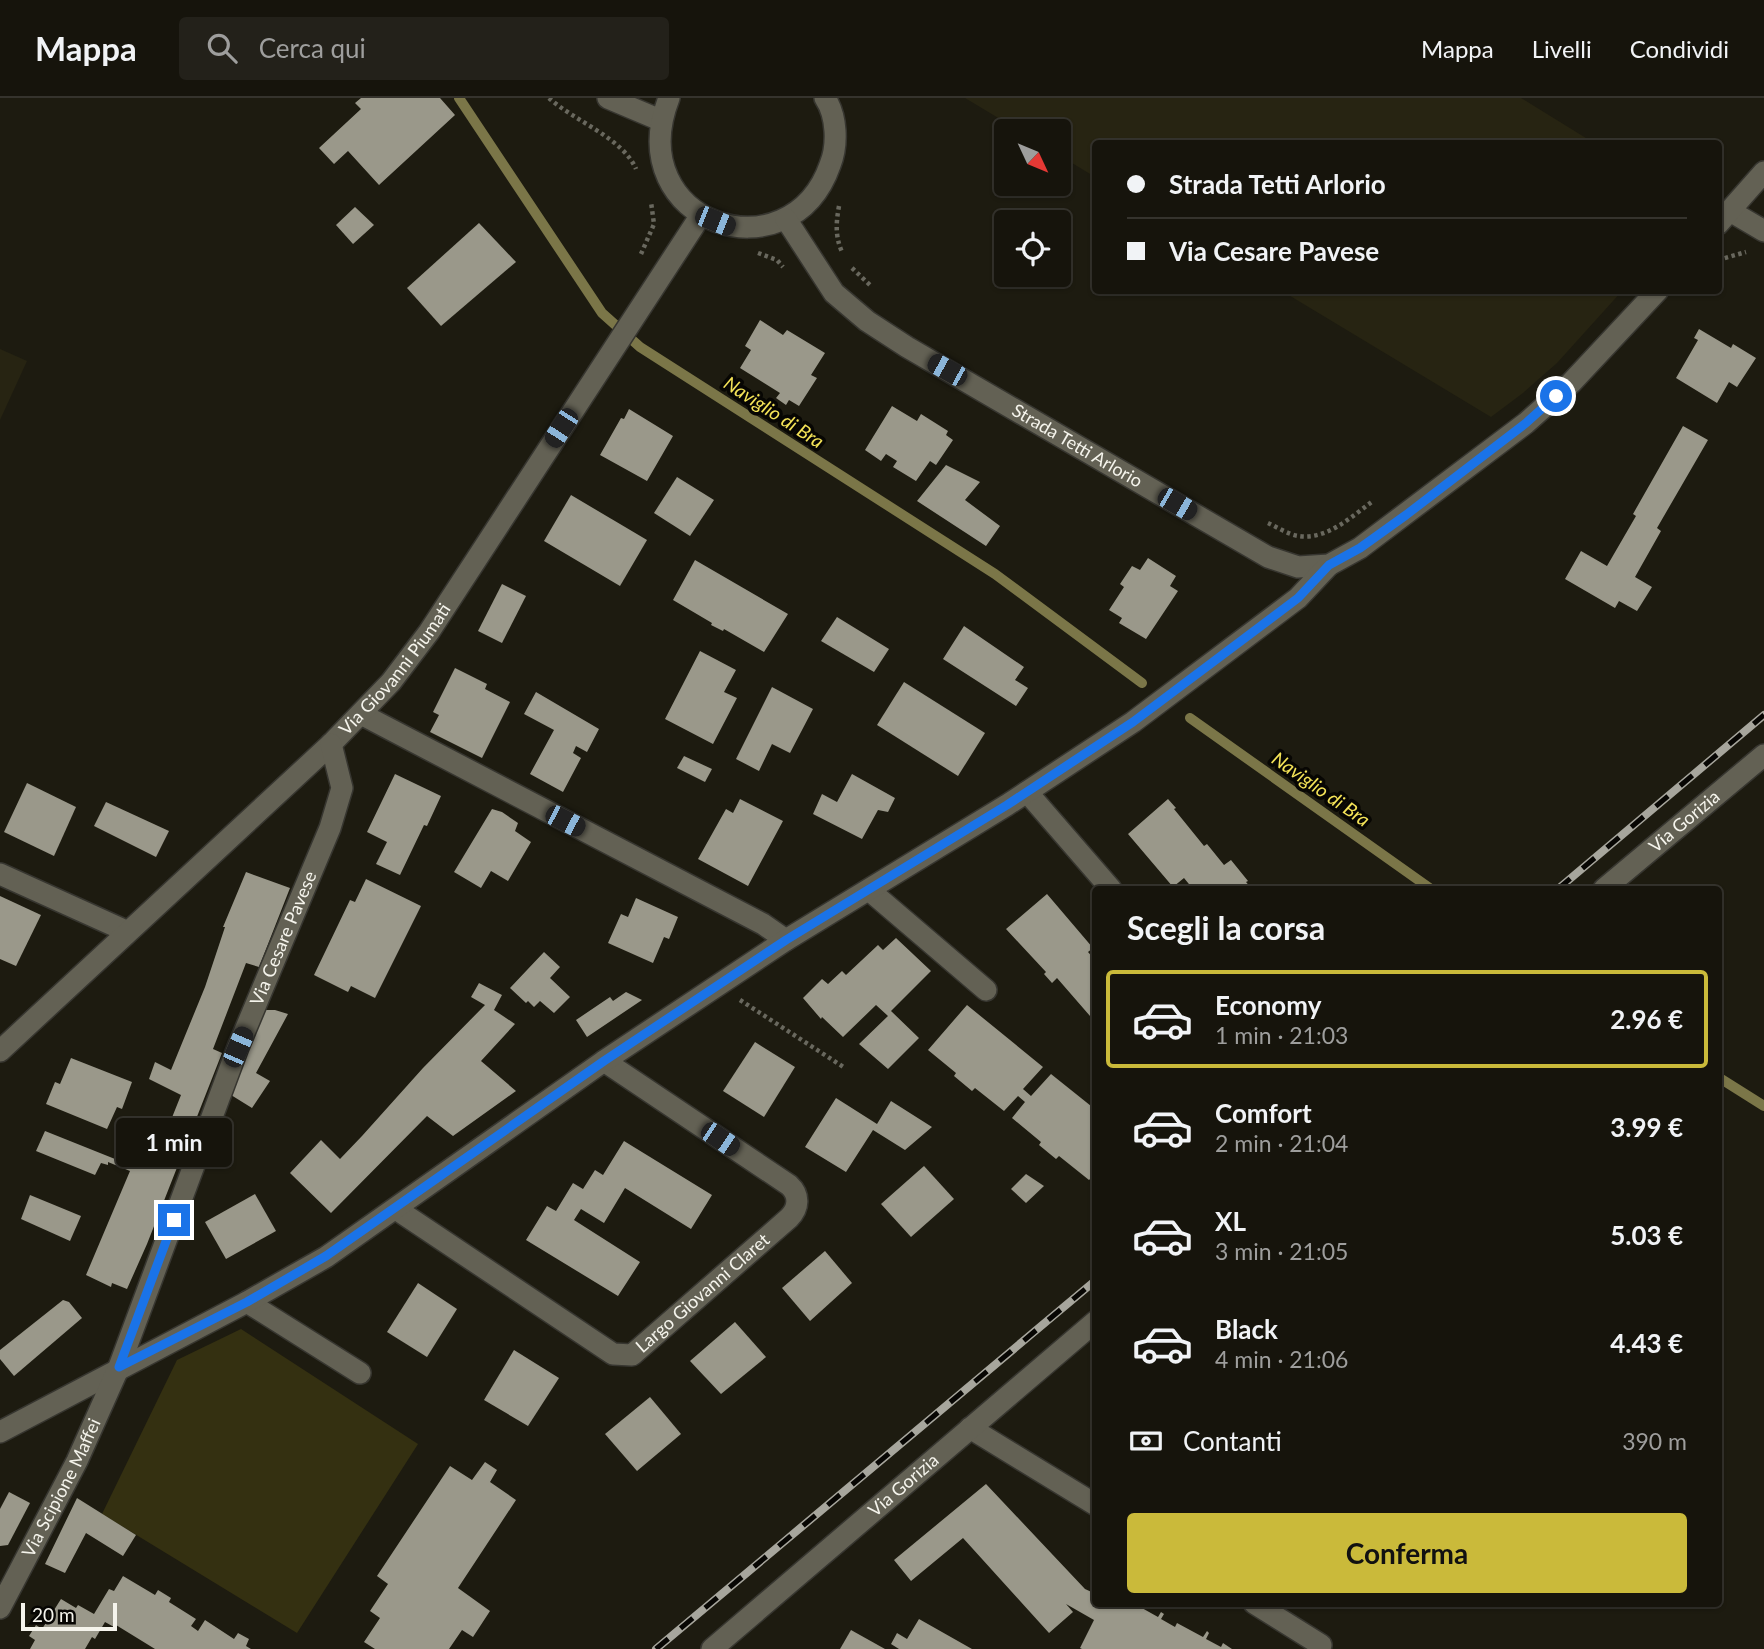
<!DOCTYPE html>
<html lang="it">
<head>
<meta charset="utf-8">
<style>
	body { margin:0; font-family:Lato,sans-serif; background:#23211a; color:#f1f3f6; height:100vh; display:flex; flex-direction:column; font-size:26px; white-space:nowrap }
	* { box-sizing:border-box; margin:0 }
	p { font-size:23px; color:#9e9e9d }
	.icon { flex:none; width:38px; height:38px; fill:none; stroke:currentColor; stroke-width:2; stroke-linecap:round; stroke-linejoin:round }
	.map { position:relative; flex:1; overflow:hidden }
	.drawer { position:absolute; left:1092px; top:788px; width:630px; height:721px; display:flex; flex-direction:column; background:#16140c; border-radius:7px; box-shadow:0 2px 5px #0004,0 0 0 2px #35332d }
	.drawer>* { flex:none }
	.guide { position:absolute; left:1092px; top:42px; width:630px; height:154px; border-radius:7px; box-shadow:0 2px 5px #0004,0 0 0 2px #35332d; display:grid; align-content:center; height:154px; padding:0 35px; background:#16140c }
	.needle { width:46px; rotate:134deg }
	.controls { position:absolute; left:994px; top:21px; display:grid; gap:14px }
	.controls a { display:grid; place-items:center; width:77px; height:77px; border-radius:7px; background:#16140c; box-shadow:0 2px 5px #0004,0 0 0 2px #35332d; font-size:35px }
	.scale { position:absolute; left:21px; bottom:18px; width:96px; box-sizing:border-box; padding-left:7px; border:4px solid #f5f4ec; border-top:0; font-size:19px; line-height:24px; white-space:nowrap; color:#f5f4ec; -webkit-text-stroke:5px #070603; paint-order:stroke }
	.end { position:absolute; width:32px; height:32px; margin:-16px; border:9px solid #1a73e8; background:#fff; box-shadow:0 0 0 4px #fff }
	.from { border-radius:50% }
	.bubble { position:absolute; height:49px; border-radius:7px; background:#16140c; box-shadow:0 2px 5px #0004,0 0 0 2px #35332d; font-size:23px; font-weight:700; line-height:49px; text-align:center }
	.car { position:absolute; width:21px; height:42px; margin:-21px -10px; border-radius:9px; box-shadow:0 0 5px 2px #0007; background:linear-gradient(#222 24%,#8ab4d8 0 40%,#222 0 76%,#8ab4d8 0 86%,#222 0) }
	.guide b { display:flex; align-items:center; gap:24px; height:66px; font-size:26px }
	.guide b+b { border-top:2px solid #35332d }
	.guide i { width:18px; height:18px; background:#f1f3f6 }
	ul { padding:0; list-style:none }
	li { display:flex; align-items:center; gap:21px; height:98px; margin:0 14px 10px; padding:0 21px; border:4px solid transparent; border-radius:7px }
	li div { flex:1 }
	li b { display:block; font-size:26px }
	li em { font-style:normal; font-weight:700 }
	li.active { border-color:#caba3a }
	li>.icon { width:63px; height:63px; stroke-width:1.5 }
	h2 { padding:0 35px; font-size:32px; line-height:84px }
	.pay { display:flex; align-items:center; gap:18px; height:77px; padding:0 35px; font-size:26px }
	.pay p { margin-inline-start:auto }
	.cta { display:flex; gap:14px; margin-top:auto; padding:14px 35px }
	.cta a { flex:1; height:80px; border-radius:7px; background:#caba3a; color:#111; font-size:28px; font-weight:700; line-height:80px; text-align:center }
	header { display:flex; align-items:center; gap:42px; box-sizing:border-box; height:98px; padding:0 35px; background:#16140c; border-bottom:2px solid #35332d }
	header strong { font-size:33px }
	nav { display:flex; gap:38px; margin-inline-start:auto; font-size:24px }
	.search { width:490px; height:63px; background:#23211a; display:flex; align-items:center; gap:18px; box-sizing:border-box; padding:0 24px; border-radius:7px; color:#9e9e9d; font-size:26px }
	.map>svg:first-child { display:block }
	.built { fill:#272412 }
	.green { fill:#343011 }
	.lines { fill:none; stroke-linecap:round; stroke-linejoin:round }
	.stream { stroke:#7b7648; stroke-width:10 }
	.building { fill:#9a988a }
	.minor-casing { stroke:#373630; stroke-width:24 }
	.path { stroke:#69685e; stroke-width:4.5; stroke-dasharray:3.5 3.5; stroke-linecap:butt }
	.minor { stroke:#636154; stroke-width:21 }
	.rail-casing { stroke:#a7a69d; stroke-width:8 }
	.rail { stroke:#070603; stroke-width:5; stroke-dasharray:16; stroke-linecap:butt }
	.route { stroke:#1a73e8; stroke-width:9 }
	.labels { text-anchor:middle; stroke-width:7; stroke-linejoin:round; paint-order:stroke }
	.street-label { font-size:18px; fill:#f5f4ec; stroke:#070603 }
	.water-label { font-size:19px; font-style:italic; fill:#f5e458; stroke:#070603 }
</style>
</head>
<body>
<header>
<strong>Mappa</strong>
<div class="search"><svg class="icon" aria-label="search" viewBox="0 0 24 24"><circle cx="10" cy="10" r="6"/><path d="M15 15l6 6"/></svg>Cerca qui</div>
<nav><a>Mappa</a><a>Livelli</a><a>Condividi</a></nav>
</header>
<div class="map">
<svg width="1764" height="1551" viewBox="0 0 1764 1551">
	<rect width="100%" height="100%" fill="#1d1b10"/>
	<!-- built -->
	<g class="built">
		<polygon points="965,0 1521,0 1594,45 1096,46 1095,79 1059,57 1059,33 1020,33"/>
		<polygon points="1282,193 1622,192 1622,193 1557,265 1523,295 1491,319"/>
		<polygon points="0,251 27,263 0,322"/>
	</g>
	<!-- green -->
	<polygon class="green" points="241,1231 418,1346 297,1535 102,1416 177,1262"/>
	<g class="lines">
		<!-- stream -->
		<g class="stream">
			<polyline points="459,0 602,215 640,249 995,476 1142,585"/>
			<polyline points="1190,620 1431,791"/>
			<polyline points="1718,979 1764,1008"/>
		</g>
	</g>
	<!-- building -->
	<g class="building">
		<polygon points="361,0 440,0 455,17 379,87 348,53 334,66 319,50 361,11 355,5"/>
		<polygon points="355,109 374,127 353,146 336,127"/>
		<polygon points="479,125 516,164 441,228 407,190"/>
		<polygon points="760,222 783,237 787,232 825,255 811,277 817,280 799,308 789,302 786,307 776,300 780,295 740,270 751,252 745,248"/>
		<polygon points="1699,231 1731,250 1733,246 1756,260 1737,289 1729,284 1717,305 1676,280 1698,242 1694,240"/>
		<polygon points="892,308 917,323 921,316 948,333 946,337 953,342 936,367 930,363 916,383 893,369 897,363 886,356 881,363 865,352"/>
		<polygon points="629,311 673,338 647,383 600,357 621,320 624,321"/>
		<polygon points="1683,328 1708,342 1657,430 1661,433 1635,479 1652,489 1637,513 1619,503 1615,510 1565,481 1581,453 1607,468 1636,418 1633,416"/>
		<polygon points="946,367 980,384 965,402 1000,428 986,448 917,403"/>
		<polygon points="677,379 714,402 690,438 654,415"/>
		<polygon points="571,397 647,442 620,488 544,443"/>
		<polygon points="1148,460 1176,478 1170,488 1178,493 1146,541 1119,525 1122,520 1109,512 1124,489 1120,486 1132,468 1140,472"/>
		<polygon points="695,462 788,516 764,554 724,531 723,533 711,527 712,525 673,502"/>
		<polygon points="502,486 526,498 502,545 478,533"/>
		<polygon points="837,519 889,551 874,574 821,543"/>
		<polygon points="964,528 1024,569 1015,582 1028,590 1016,608 943,561"/>
		<polygon points="700,553 736,572 724,594 737,600 713,646 665,621"/>
		<polygon points="455,570 487,586 485,591 510,604 482,660 430,634 439,617 433,614"/>
		<polygon points="904,584 985,635 958,678 877,627"/>
		<polygon points="772,589 813,611 790,655 772,646 759,673 736,661"/>
		<polygon points="536,594 599,631 587,654 576,648 573,655 581,660 563,694 530,676 554,632 524,616"/>
		<polygon points="684,658 712,671 705,684 677,670"/>
		<polygon points="395,676 441,698 427,728 424,727 400,777 376,766 387,744 367,734"/>
		<polygon points="852,676 895,700 888,714 878,712 862,741 813,716 822,696 837,704"/>
		<polygon points="27,685 76,709 54,758 4,734"/>
		<polygon points="740,701 783,723 748,788 698,761 726,711 733,715"/>
		<polygon points="1168,701 1176,710 1174,711 1204,748 1207,746 1224,767 1231,762 1248,783 1246,784 1252,791 1193,791 1184,780 1173,789 1128,736"/>
		<polygon points="106,704 169,733 156,759 94,728"/>
		<polygon points="492,711 502,714 518,725 515,733 531,744 508,783 491,773 481,790 454,774"/>
		<polygon points="246,774 290,790 259,869 246,865 213,951 222,955 147,1146 127,1191 112,1185 111,1189 86,1177 130,1073 108,1064 108,1067 101,1065 95,1077 36,1053 45,1033 115,1061 119,1052 137,1054 156,1062 163,1044 167,1045 174,1028 169,1027 181,997 149,981 155,964 171,972 205,889 225,829 223,829"/>
		<polygon points="366,781 421,808 375,900 351,888 348,894 314,877 350,802 355,804"/>
		<polygon points="1047,796 1093,850 1088,854 1096,863 1096,921 1091,916 1090,918 1057,880 1052,885 1044,876 1046,874 1006,831"/>
		<polygon points="0,798 41,817 16,868 0,861"/>
		<polygon points="636,800 678,819 669,841 664,839 653,865 608,845 621,816 628,819"/>
		<polygon points="896,840 931,873 891,913 919,940 888,971 859,946 888,918 876,907 843,939 822,919 821,921 803,900 822,881 828,886 842,873 846,877 878,847 883,852"/>
		<polygon points="544,854 560,869 550,880 570,899 554,915 540,903 534,909 528,903 526,905 510,890"/>
		<polygon points="479,885 502,897 494,912 515,926 481,963 516,993 453,1038 427,1018 331,1115 290,1075 321,1042 340,1061 362,1038 423,970 485,907 471,899"/>
		<polygon points="626,894 642,902 587,939 576,922 610,899 613,903"/>
		<polygon points="967,907 1043,969 1023,991 1031,998 1051,976 1096,1012 1096,1075 1089,1082 1059,1058 1056,1061 1039,1047 1041,1044 1012,1020 1025,1004 1018,998 1004,1013 975,990 972,993 954,978 956,975 928,952"/>
		<polygon points="263,912 275,912 288,916 256,975 270,983 252,1010 231,997"/>
		<polygon points="755,944 795,969 764,1019 723,993"/>
		<polygon points="71,960 132,984 122,1011 117,1009 107,1031 46,1006 55,984 60,986"/>
		<polygon points="836,1000 877,1026 891,1003 932,1029 905,1052 873,1032 846,1074 805,1049"/>
		<polygon points="624,1043 712,1097 691,1131 625,1090 604,1125 581,1111 574,1122 640,1164 618,1198 526,1142 547,1108 556,1113 573,1085 583,1091 595,1072 603,1077"/>
		<polygon points="924,1068 954,1101 911,1139 881,1106"/>
		<polygon points="1026,1076 1044,1088 1026,1105 1011,1091"/>
		<polygon points="255,1096 276,1133 226,1161 205,1124"/>
		<polygon points="30,1097 81,1118 70,1143 21,1121"/>
		<polygon points="825,1153 852,1185 810,1223 782,1190"/>
		<polygon points="418,1185 457,1211 427,1259 387,1234"/>
		<polygon points="63,1202 69,1204 82,1220 14,1278 0,1261 0,1252"/>
		<polygon points="735,1224 766,1259 721,1296 690,1263"/>
		<polygon points="514,1252 559,1280 528,1328 484,1302"/>
		<polygon points="650,1299 681,1336 637,1373 605,1336"/>
		<polygon points="485,1364 497,1372 490,1384 516,1402 458,1490 490,1513 473,1539 462,1532 449,1551 375,1551 364,1544 380,1520 370,1513 388,1486 377,1478 450,1368 472,1382"/>
		<polygon points="986,1386 1085,1491 1096,1496 1096,1505 1133,1505 1158,1519 1161,1514 1164,1516 1161,1521 1175,1529 1177,1525 1203,1539 1207,1533 1209,1535 1206,1541 1221,1549 1223,1545 1232,1551 1082,1551 1080,1550 1094,1522 1066,1506 1073,1514 1049,1535 963,1440 911,1483 894,1462"/>
		<polygon points="9,1394 30,1405 8,1447 0,1448 0,1411"/>
		<polygon points="77,1400 136,1437 123,1458 86,1435 65,1475 45,1466"/>
		<polygon points="123,1478 155,1497 158,1492 171,1500 169,1504 196,1521 191,1528 198,1533 205,1522 234,1541 238,1535 249,1541 246,1548 251,1551 155,1551 116,1527 114,1529 105,1524 95,1541 92,1539 85,1551 30,1551 35,1542 29,1538 36,1527 42,1531 61,1501 76,1510 78,1507 94,1516 109,1491 114,1493"/>
		<polygon points="919,1521 972,1551 899,1551 891,1546 897,1535 907,1541"/>
		<polygon points="851,1532 885,1551 840,1551"/>
	</g>
	<g class="lines">
		<defs>
			<g id="minor">
				<polyline points="608,0 660,22"/>
				<path d="M669,0C620,126 790,181 830,67C838,47 837,18 825,0"/>
				<polyline points="1730,113 1764,133"/>
				<path id="s1" d="M786,121L834,195L867,223L907,249L1268,459L1298,469L1329,467L1360,450L1526,325L1571,285L1658,192"/>
				<polyline points="1718,126 1764,74"/>
				<polyline points="361,616 763,826 786,842"/>
				<polyline points="1027,694 1111,791"/>
				<polyline points="0,776 126,833"/>
				<path id="s2" d="M1604,791L1764,657"/>
				<polyline points="869,792 986,892"/>
				<path id="s3" d="M0,953L331,646L391,584L429,534L701,117"/>
				<path id="s4" d="M396,1111L613,1256L632,1257L789,1120C799,1110 800,1097 789,1087L604,963"/>
				<polyline points="247,1204 360,1275"/>
				<polyline points="970,1330 1096,1407"/>
				<polyline points="0,1334 247,1204 326,1159 604,963 786,842 1007,707 1133,624 1298,500 1329,467"/>
				<polyline points="1254,1505 1321,1547"/>
				<path id="s5" d="M0,1510L77,1363L119,1269L238,949L330,730L342,690L331,646"/>
				<path id="s6" d="M712,1551L1096,1223"/>
			</g>
		</defs>
		<!-- minor casing -->
		<use href="#minor" class="minor-casing"/>
		<!-- path -->
		<g class="path">
			<path d="M549,0C574,23 623,40 636,71"/>
			<path d="M839,108C836,125 835,138 842,154"/>
			<polyline points="758,155 777,162 783,169"/>
			<polyline points="641,156 654,126 651,104"/>
			<polyline points="1718,162 1746,154"/>
			<polyline points="852,170 871,188"/>
			<path d="M1268,425C1277,429 1289,437 1299,438C1327,442 1351,419 1373,403"/>
			<polyline points="740,902 845,970"/>
		</g>
		<!-- minor -->
		<use href="#minor" class="minor"/>
		<defs>
			<g id="rail">
				<polyline points="1558,791 1764,617"/>
				<polyline points="656,1551 1096,1182"/>
			</g>
		</defs>
		<!-- rail casing -->
		<use href="#rail" class="rail-casing"/>
		<!-- rail -->
		<use href="#rail" class="rail"/>
	</g>
	<g class="lines">
		<!-- route -->
		<polyline class="route" points="174,1122 119,1269 247,1204 326,1158 604,963 786,842 1007,707 1133,624 1298,500 1329,467 1360,450 1406,417 1526,325 1556,298"/>
	</g>
	<g class="labels">
		<!-- street labels -->
		<g class="street-label">
			<text dy="6" stroke="none"><textPath href="#s1" startOffset="376">Strada Tetti Arlorio</textPath></text>
			<text dy="6" stroke="none"><textPath href="#s3" startOffset="550">Via Giovanni Piumati</textPath></text>
			<text dy="6" stroke="none"><textPath href="#s2" startOffset="105">Via Gorizia</textPath></text>
			<text dy="6" stroke="none"><textPath href="#s5" startOffset="728">Via Cesare Pavese</textPath></text>
			<text dy="6" stroke="none"><textPath href="#s4" startOffset="374">Largo Giovanni Claret</textPath></text>
			<text dy="6" stroke="none"><textPath href="#s6" startOffset="252">Via Gorizia</textPath></text>
			<text dy="6" stroke="none"><textPath href="#s5" startOffset="135">Via Scipione Maffei</textPath></text>
		</g>
		<!-- water labels -->
		<g class="water-label">
			<text transform="translate(774 314) rotate(33)" y="7">Naviglio di Bra</text>
			<text transform="translate(1321 691) rotate(35)" y="7">Naviglio di Bra</text>
		</g>
	</g>
</svg>
<div class="controls">
<a><svg class="needle" viewBox="-14 -14 28 28"><path d="M0-13l5 13h-10z" fill="#e53935"/><path d="M0 13l5-13h-10z" fill="#9e9e9d"/></svg></a>
<a><svg class="icon" aria-label="locate" viewBox="0 0 24 24"><circle cx="12" cy="12" r="6"/><path d="M12 2v4M12 18v4M2 12h4M18 12h4"/></svg></a>
</div>
<div class="scale">20 m</div>
<i class="end from" style="left:1556px;top:298px"></i>
<i class="end" style="left:174px;top:1122px"></i>
<div class="bubble" style="left:116px;top:1020px;width:116px">1 min</div>
<i class="car" style="left:715px;top:123px;rotate:112deg"></i>
<i class="car" style="left:947px;top:272px;rotate:299deg"></i>
<i class="car" style="left:561px;top:330px;rotate:213deg"></i>
<i class="car" style="left:1177px;top:406px;rotate:120deg"></i>
<i class="car" style="left:565px;top:723px;rotate:117deg"></i>
<i class="car" style="left:238px;top:949px;rotate:23deg"></i>
<i class="car" style="left:720px;top:1041px;rotate:124deg"></i>
<div class="guide">
<b><i class="from"></i>Strada Tetti Arlorio</b>
<b><i></i>Via Cesare Pavese</b>
</div>
<section class="drawer">
<h2>Scegli la corsa</h2>
<ul>
<li class="active"><svg class="icon" aria-label="car" viewBox="0 0 24 24"><path d="M5 17H2v-5l4-1 3-4h7l3 4 3 1v5h-3M9 17h6M6 11h13"/><circle cx="7" cy="17" r="2"/><circle cx="17" cy="17" r="2"/></svg><div><b>Economy</b><p>1 min · 21:03</p></div><em>2.96 €</em></li>
<li><svg class="icon" aria-label="car" viewBox="0 0 24 24"><path d="M5 17H2v-5l4-1 3-4h7l3 4 3 1v5h-3M9 17h6M6 11h13"/><circle cx="7" cy="17" r="2"/><circle cx="17" cy="17" r="2"/></svg><div><b>Comfort</b><p>2 min · 21:04</p></div><em>3.99 €</em></li>
<li><svg class="icon" aria-label="car" viewBox="0 0 24 24"><path d="M5 17H2v-5l4-1 3-4h7l3 4 3 1v5h-3M9 17h6M6 11h13"/><circle cx="7" cy="17" r="2"/><circle cx="17" cy="17" r="2"/></svg><div><b>XL</b><p>3 min · 21:05</p></div><em>5.03 €</em></li>
<li><svg class="icon" aria-label="car" viewBox="0 0 24 24"><path d="M5 17H2v-5l4-1 3-4h7l3 4 3 1v5h-3M9 17h6M6 11h13"/><circle cx="7" cy="17" r="2"/><circle cx="17" cy="17" r="2"/></svg><div><b>Black</b><p>4 min · 21:06</p></div><em>4.43 €</em></li>
</ul>
<div class="pay"><svg class="icon" aria-label="cash" viewBox="0 0 24 24"><path d="M3 7h18v10H3z"/><circle cx="12" cy="12" r="2"/></svg>Contanti<p>390 m</p></div>
<div class="cta"><a>Conferma</a></div>
</section>
</div>
</body>
</html>
